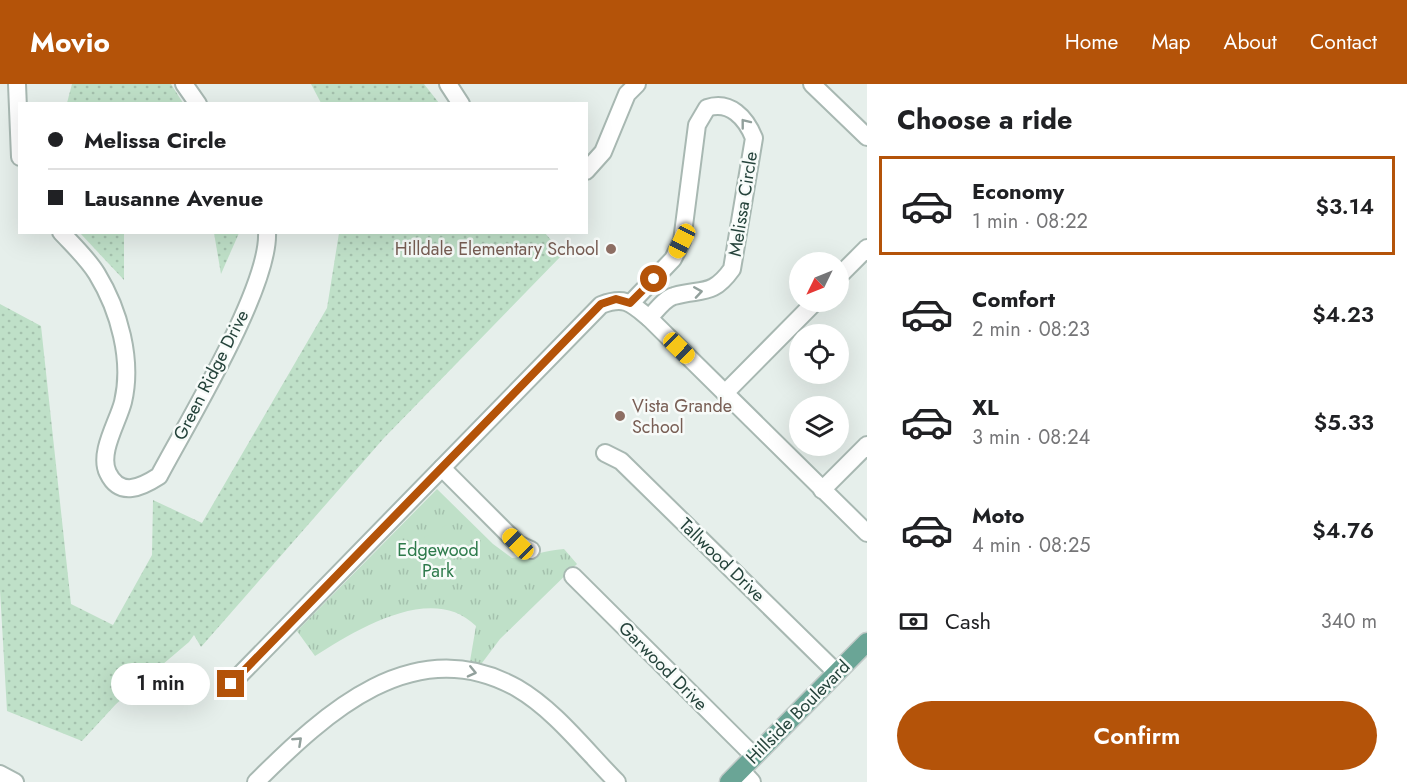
<!DOCTYPE html>
<html lang="en">
<head>
<meta charset="utf-8">
<style>
	body { margin:0; font-family:Jost,sans-serif; background:#f2f2f2; color:#202124; height:100vh; display:flex; flex-direction:column; font-size:22px; white-space:nowrap }
	* { box-sizing:border-box; margin:0 }
	p { font-size:20px; color:#757577 }
	.icon { flex:none; width:33px; height:33px; fill:none; stroke:currentColor; stroke-width:2; stroke-linecap:round; stroke-linejoin:round }
	.map { position:relative; flex:1; overflow:hidden }
	.drawer { display:flex; flex-direction:column; background:#fff; width:540px }
	.drawer>* { flex:none }
	.top-card { position:absolute; left:18px; top:18px; width:570px; height:132px; border-radius:0px; box-shadow:0 6px 24px #0002; display:grid; align-content:center; height:132px; padding:0 30px; background:#fff }
	.needle { width:39px; rotate:227deg }
	.buttons { position:absolute; left:789px; top:168px; display:grid; gap:12px }
	.buttons a { display:grid; place-items:center; width:60px; height:60px; border-radius:50%; background:#fff; box-shadow:0 6px 24px #0002; font-size:30px }
	.end { position:absolute; width:27px; height:27px; margin:-14px; border:8px solid #b45309; background:#fff; box-shadow:0 0 0 3px #fff }
	.from { border-radius:50% }
	.bubble { position:absolute; height:42px; border-radius:21px; background:#fff; box-shadow:0 6px 24px #0002; font-size:20px; font-weight:600; line-height:42px; text-align:center }
	.car { position:absolute; width:18px; height:36px; margin:-18px -9px; border-radius:8px; box-shadow:0 0 4px 2px #0007; background:linear-gradient(#f5c518 24%,#345 0 40%,#f5c518 0 76%,#345 0 86%,#f5c518 0) }
	.top-card b { display:flex; align-items:center; gap:21px; height:57px; font-size:22px }
	.top-card b+b { border-top:2px solid #e0e0e0 }
	.top-card i { width:15px; height:15px; background:#202124 }
	ul { padding:0; list-style:none }
	li { display:flex; align-items:center; gap:18px; height:99px; margin:0 12px 9px; padding:0 18px; border:3px solid transparent; border-radius:0px }
	li div { flex:1 }
	li b { display:block; font-size:22px }
	li em { font-style:normal; font-weight:600 }
	li.current { border-color:#b45309 }
	li>.icon { width:54px; height:54px; stroke-width:1.5 }
	h2 { padding:0 30px; font-size:27px; line-height:72px }
	.pay { display:flex; align-items:center; gap:15px; height:66px; padding:0 30px; font-size:22px }
	.pay p { margin-inline-start:auto }
	.cta { display:flex; gap:12px; margin-top:auto; padding:12px 30px }
	.cta a { flex:1; height:69px; border-radius:36px; background:#b45309; color:#fff; font-size:24px; font-weight:600; line-height:69px; text-align:center }
	header { display:flex; align-items:center; gap:36px; box-sizing:border-box; height:84px; padding:0 30px; background:#b45309; color:#fff }
	header strong { font-size:28px }
	nav { display:flex; gap:33px; margin-inline-start:auto; font-size:21px }
	main { display:flex; flex:1; min-height:0 }
	.map>svg:first-child { display:block }
	.grass { fill:url(#grass-dots) }
	.park { fill:url(#park-tufts) }
	.pitch { fill:#bfe0c8 }
	.lines { fill:none; stroke-linecap:round; stroke-linejoin:round }
	.minor-casing { stroke:#a8b8b2; stroke-width:20 }
	.major-casing { stroke:#c2cac8; stroke-width:21 }
	.minor { stroke:#fff; stroke-width:16 }
	.major { stroke:#6aa596; stroke-width:18 }
	.oneway { stroke:#92a09c }
	.route { stroke:#b45309; stroke-width:8 }
	.education-dot { fill:#8d6e63; stroke:#f7fbf9; stroke-width:2 }
	.labels { text-anchor:middle; stroke-width:5; stroke-linejoin:round; paint-order:stroke }
	.street-label { font-size:18px; fill:#24423a; stroke:#f7fbf9 }
	.education-label { font-size:18px; fill:#785e54; stroke:#f7fbf9; text-anchor:end }
	.park-label { font-size:18px; fill:#2d7a4b; stroke:#f7fbf9 }
</style>
</head>
<body>
<header>
<strong>Movio</strong>
<nav><a>Home</a><a>Map</a><a>About</a><a>Contact</a></nav>
</header>
<main>
<div class="map">
<svg width="867" height="698" viewBox="0 0 867 698">
	<defs>
		<pattern id="grass-dots" width="8" height="8" patternUnits="userSpaceOnUse" patternTransform="scale(1.5)"><rect width="8" height="8" fill="#bfe0c8"/><path d="M2 2h.1M6 6h.1" fill="none" stroke="#a4c1ad" stroke-width="1.8" stroke-linecap="round"/></pattern>
		<pattern id="park-tufts" width="24" height="20" patternUnits="userSpaceOnUse" patternTransform="scale(1.5)"><rect width="24" height="20" fill="#bfe0c8"/><path d="M3 7l-1-3M5 7V3M7 7l1-3M15 17l-1-3M17 17v-4M19 17l1-3" fill="none" stroke="#a4c1ad"/></pattern>
	</defs>
	<rect width="100%" height="100%" fill="#e6efeb"/>
	<!-- grass -->
	<g class="grass">
		<polygon points="72,0 171,0 183,19 67,19"/>
		<polygon points="311,0 424,0 439,19 321,19"/>
		<polygon points="80,149 124,149 124,196"/>
		<polygon points="214,149 239,149 221,190"/>
		<polygon points="339,149 545,149 563,170 384,354 201,563 194,551 189,558 116,620 82,657 7,627 0,506 0,220 41,242 71,520 113,541 152,471 153,416 202,439 327,224"/>
	</g>
	<!-- park -->
	<path class="park" d="M437,405L493,460L512,474C531,473 545,466 564,465L577,480L500,555L479,583H469L476,542C432,498 356,546 315,572L297,547Z"/>
	<!-- pitch -->
	<polygon class="pitch" points="450,439 460,456 431,473 421,455"/>
	<g class="lines">
		<defs>
			<g id="minor">
				<polyline points="17,0 20,73"/>
				<polyline points="184,0 198,20"/>
				<polyline points="448,0 461,20"/>
				<polyline points="812,0 867,53"/>
				<polyline points="586,87 603,68 627,10 637,0"/>
				<path d="M61,148C73,161 88,175 97,190C119,226 133,276 123,318C118,338 98,369 108,389C120,414 142,403 159,392C187,339 270,203 267,148"/>
				<polyline points="838,193 867,164"/>
				<path d="M631,219L673,175L682,157L697,41L707,24C730,16 746,34 754,54L732,185C712,213 702,204 674,212C665,214 655,228 649,234"/>
				<polyline points="725,309 815,218"/>
				<polyline points="605,369 621,377 837,589"/>
				<polyline points="442,384 518,460 531,466"/>
				<polyline points="822,406 867,361"/>
				<polyline points="573,492 754,672"/>
				<path d="M231,600L601,221C625,212 631,219 649,234L867,449"/>
				<polyline points="741,686 752,698"/>
				<polyline points="0,690 15,698"/>
				<path d="M256,698C325,629 414,546 517,604C555,626 586,667 617,698"/>
			</g>
			<polyline id="major" points="729,698 867,558"/>
		</defs>
		<!-- minor casing -->
		<use href="#minor" class="minor-casing"/>
		<!-- major casing -->
		<use href="#major" class="major-casing"/>
		<!-- minor -->
		<use href="#minor" class="minor"/>
		<!-- major -->
		<use href="#major" class="major"/>
	</g>
	<!-- one-way arrows -->
	<defs><path id="oneway-chevron" d="M-2-3.5L2.5 0L-2 3.5" fill="none" stroke-width="1.6" stroke-linecap="round" stroke-linejoin="round" transform="scale(1.5)"/></defs>
	<g class="oneway">
		<use href="#oneway-chevron" transform="translate(745 39) rotate(-128)"/>
		<use href="#oneway-chevron" transform="translate(698 208) rotate(-9)"/>
		<use href="#oneway-chevron" transform="translate(472 588) rotate(13)"/>
		<use href="#oneway-chevron" transform="translate(298 657) rotate(-43)"/>
	</g>
	<g class="lines">
		<!-- route -->
		<polyline class="route" points="231,600 601,220 616,215 630,219 654,195"/>
	</g>
	<!-- markers -->
	<g class="education-dot">
		<circle cx="611" cy="165" r="6"/>
		<circle cx="620" cy="332" r="6"/>
	</g>
	<g class="labels">
		<!-- street labels -->
		<g class="street-label">
			<text transform="translate(743 120) rotate(-81)" y="6">Melissa Circle</text>
			<text transform="translate(211 291) rotate(-63)" y="6">Green Ridge Drive</text>
			<text transform="translate(722 476) rotate(44)" y="6">Tallwood Drive</text>
			<text transform="translate(663 582) rotate(45)" y="6">Garwood Drive</text>
			<text transform="translate(798 628) rotate(-45)" y="6">Hillside Boulevard</text>
		</g>
		<!-- education labels -->
		<g class="education-label">
			<text x="599" y="171">Hilldale Elementary School</text>
			<text x="632" y="328" text-anchor="start">Vista Grande<tspan x="632" dy="21">School</tspan></text>
		</g>
		<!-- park labels -->
		<g class="park-label">
			<text x="438" y="472">Edgewood<tspan x="438" dy="21">Park</tspan></text>
		</g>
	</g>
</svg>
<div class="buttons">
<a><svg class="needle" viewBox="-14 -14 28 28"><path d="M0-13l5 13h-10z" fill="#e53935"/><path d="M0 13l5-13h-10z" fill="#757577"/></svg></a>
<a><svg class="icon" aria-label="locate" viewBox="0 0 24 24"><circle cx="12" cy="12" r="6"/><path d="M12 2v4M12 18v4M2 12h4M18 12h4"/></svg></a>
<a><svg class="icon" aria-label="layers" viewBox="0 0 24 24"><path d="M12 4l9 5-9 5-9-5zM3 14l9 5 9-5"/></svg></a>
</div>
<i class="end from" style="left:654px;top:195px"></i>
<i class="end" style="left:231px;top:600px"></i>
<div class="bubble" style="left:111px;top:579px;width:99px">1 min</div>
<i class="car" style="left:682px;top:157px;rotate:207deg"></i>
<i class="car" style="left:679px;top:264px;rotate:134deg"></i>
<i class="car" style="left:518px;top:460px;rotate:315deg"></i>
<div class="top-card">
<b><i class="from"></i>Melissa Circle</b>
<b><i></i>Lausanne Avenue</b>
</div>
</div>
<section class="drawer">
<h2>Choose a ride</h2>
<ul>
<li class="current"><svg class="icon" aria-label="car" viewBox="0 0 24 24"><path d="M5 17H2v-5l4-1 3-4h7l3 4 3 1v5h-3M9 17h6M6 11h13"/><circle cx="7" cy="17" r="2"/><circle cx="17" cy="17" r="2"/></svg><div><b>Economy</b><p>1 min · 08:22</p></div><em>$3.14</em></li>
<li><svg class="icon" aria-label="car" viewBox="0 0 24 24"><path d="M5 17H2v-5l4-1 3-4h7l3 4 3 1v5h-3M9 17h6M6 11h13"/><circle cx="7" cy="17" r="2"/><circle cx="17" cy="17" r="2"/></svg><div><b>Comfort</b><p>2 min · 08:23</p></div><em>$4.23</em></li>
<li><svg class="icon" aria-label="car" viewBox="0 0 24 24"><path d="M5 17H2v-5l4-1 3-4h7l3 4 3 1v5h-3M9 17h6M6 11h13"/><circle cx="7" cy="17" r="2"/><circle cx="17" cy="17" r="2"/></svg><div><b>XL</b><p>3 min · 08:24</p></div><em>$5.33</em></li>
<li><svg class="icon" aria-label="car" viewBox="0 0 24 24"><path d="M5 17H2v-5l4-1 3-4h7l3 4 3 1v5h-3M9 17h6M6 11h13"/><circle cx="7" cy="17" r="2"/><circle cx="17" cy="17" r="2"/></svg><div><b>Moto</b><p>4 min · 08:25</p></div><em>$4.76</em></li>
</ul>
<div class="pay"><svg class="icon" aria-label="cash" viewBox="0 0 24 24"><path d="M3 7h18v10H3z"/><circle cx="12" cy="12" r="2"/></svg>Cash<p>340 m</p></div>
<div class="cta"><a>Confirm</a></div>
</section>
</main>
</body>
</html>
